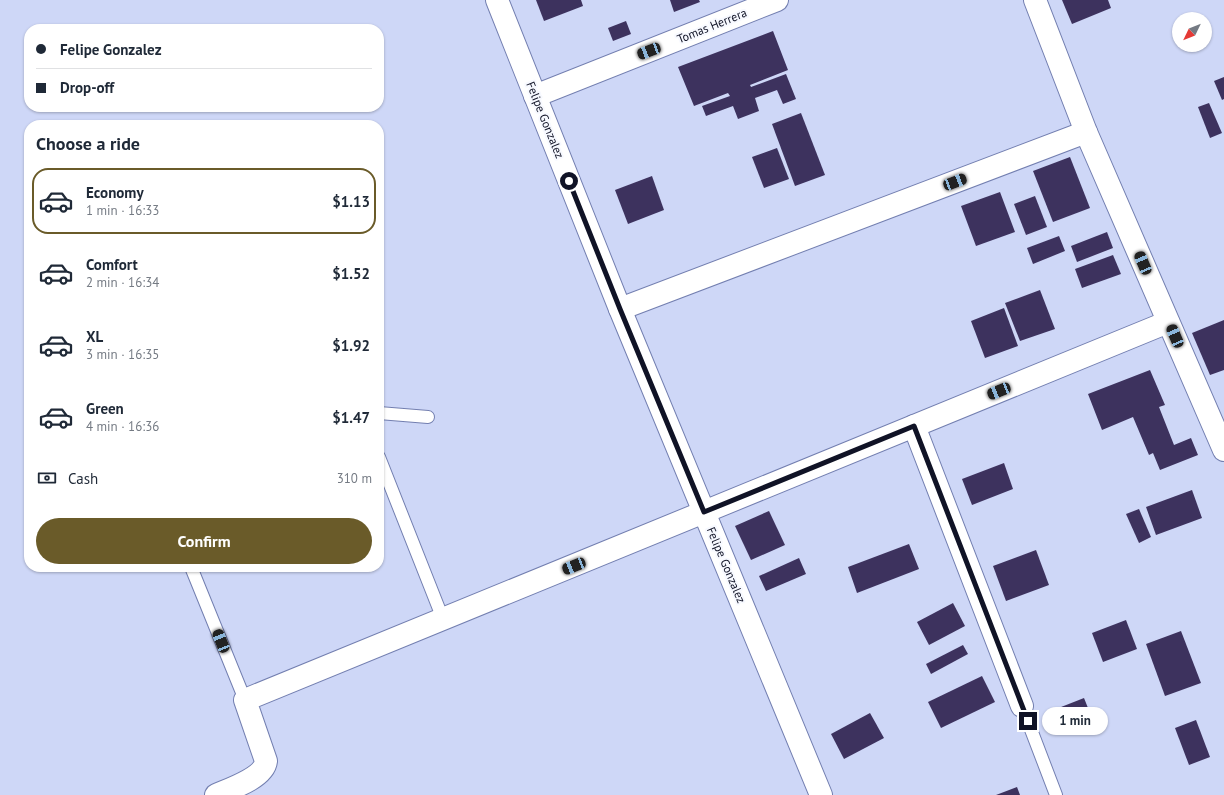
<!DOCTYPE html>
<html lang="en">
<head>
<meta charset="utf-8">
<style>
	body { margin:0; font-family:"PT Sans",sans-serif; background:#f6f6f7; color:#1f2937; height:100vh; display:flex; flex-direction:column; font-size:15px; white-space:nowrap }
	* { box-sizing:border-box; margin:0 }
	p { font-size:13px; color:#747a83 }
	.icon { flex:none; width:22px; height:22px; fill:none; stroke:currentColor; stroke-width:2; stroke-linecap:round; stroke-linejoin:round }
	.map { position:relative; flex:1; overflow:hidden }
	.panel { position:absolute; left:24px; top:120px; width:360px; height:452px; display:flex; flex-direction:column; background:#fff; border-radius:16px; box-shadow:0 1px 3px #0004 }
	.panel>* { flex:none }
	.top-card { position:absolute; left:24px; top:24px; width:360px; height:88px; border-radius:16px; box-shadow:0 1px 3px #0004; display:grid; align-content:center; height:88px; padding:0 12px; background:#fff }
	.needle { width:26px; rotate:227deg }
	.buttons { position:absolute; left:1172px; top:12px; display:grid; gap:8px }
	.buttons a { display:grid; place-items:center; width:40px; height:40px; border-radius:50%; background:#fff; box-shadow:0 1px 3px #0004; font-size:20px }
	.end { position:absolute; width:18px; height:18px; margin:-9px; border:5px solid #101326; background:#fff; box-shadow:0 0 0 2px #fff }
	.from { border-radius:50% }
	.bubble { position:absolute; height:28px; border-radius:14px; background:#fff; box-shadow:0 1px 3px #0004; font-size:13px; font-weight:700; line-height:28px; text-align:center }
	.car { position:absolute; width:12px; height:24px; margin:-12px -6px; border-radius:5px; box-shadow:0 0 3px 1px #0007; background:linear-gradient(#222 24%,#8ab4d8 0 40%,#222 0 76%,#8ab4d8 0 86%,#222 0) }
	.top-card b { display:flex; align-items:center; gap:14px; height:38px; font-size:15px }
	.top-card b+b { border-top:1px solid #e0e1e3 }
	.top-card i { width:10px; height:10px; background:#1f2937 }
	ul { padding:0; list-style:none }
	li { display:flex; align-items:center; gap:12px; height:66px; margin:0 8px 6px; padding:0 4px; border:2px solid transparent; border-radius:16px }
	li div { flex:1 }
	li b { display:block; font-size:15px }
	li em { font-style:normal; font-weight:700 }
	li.active { border-color:#6a5b29 }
	li>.icon { width:36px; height:36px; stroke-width:1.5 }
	h2 { padding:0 12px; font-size:18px; line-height:48px }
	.pay { display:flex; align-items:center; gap:10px; height:44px; padding:0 12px; font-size:15px }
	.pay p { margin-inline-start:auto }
	.action { display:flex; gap:8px; margin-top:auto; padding:8px 12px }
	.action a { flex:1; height:46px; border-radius:24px; background:#6a5b29; color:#fff; font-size:16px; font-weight:700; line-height:46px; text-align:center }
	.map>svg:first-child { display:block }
	.building { fill:#3d325e }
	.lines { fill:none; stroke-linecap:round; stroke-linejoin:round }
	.service-casing { stroke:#737fb0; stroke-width:14 }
	.minor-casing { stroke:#737fb0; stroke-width:24 }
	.tertiary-casing { stroke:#737fb0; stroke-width:24 }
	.service { stroke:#fff; stroke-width:12 }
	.minor { stroke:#fff; stroke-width:22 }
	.tertiary { stroke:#fff; stroke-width:22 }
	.route { stroke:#101326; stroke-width:5 }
	.labels { text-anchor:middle; stroke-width:4; stroke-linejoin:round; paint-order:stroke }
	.street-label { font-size:12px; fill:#101326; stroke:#f7f9ff }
</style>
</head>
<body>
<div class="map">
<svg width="1224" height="795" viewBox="0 0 1224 795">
	<rect width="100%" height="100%" fill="#ced7f7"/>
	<!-- building -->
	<g class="building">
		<polygon points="536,0 581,0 583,6 544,21"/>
		<polygon points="670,0 699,0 700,2 674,12"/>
		<polygon points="1062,0 1108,0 1111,8 1072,24"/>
		<polygon points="626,21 631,34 613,41 608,28"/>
		<polygon points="773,31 788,70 750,85 751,87 786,74 796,99 783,104 777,90 755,98 759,111 738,119 733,106 706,116 702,106 730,96 728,93 694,106 678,67"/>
		<polygon points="1224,77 1224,99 1222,100 1214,81"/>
		<polygon points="1209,103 1222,133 1210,138 1198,107"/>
		<polygon points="801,113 825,175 795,186 772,124"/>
		<polygon points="777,148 789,179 764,188 752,157"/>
		<polygon points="1070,157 1090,208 1053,222 1033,171"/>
		<polygon points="652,176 664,210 628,224 615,190"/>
		<polygon points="1000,192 1015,232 976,246 961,206"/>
		<polygon points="1035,196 1047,227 1026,235 1014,204"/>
		<polygon points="1107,232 1113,248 1077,262 1071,246"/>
		<polygon points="1059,236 1065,251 1033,264 1027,248"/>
		<polygon points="1113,255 1121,274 1082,288 1075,269"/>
		<polygon points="1040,290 1055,329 1020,341 1005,303"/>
		<polygon points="1004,308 1018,346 985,358 971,321"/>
		<polygon points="1224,320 1224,370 1210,375 1192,333"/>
		<polygon points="1150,370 1165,405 1159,407 1174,445 1191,438 1198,455 1160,470 1153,453 1149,455 1133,417 1102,430 1088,394"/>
		<polygon points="1004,463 1013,489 972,505 962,479"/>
		<polygon points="1192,490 1202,518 1156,535 1146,507"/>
		<polygon points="1139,509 1151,537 1139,543 1126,514"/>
		<polygon points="769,511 785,545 751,560 735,526"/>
		<polygon points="909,544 919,569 857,593 848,567"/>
		<polygon points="1036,550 1049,585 1006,601 993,566"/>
		<polygon points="799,558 806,574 766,591 759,576"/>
		<polygon points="953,603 965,626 929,645 917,622"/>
		<polygon points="1126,620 1137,649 1103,662 1092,633"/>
		<polygon points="1181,631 1201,683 1165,696 1146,644"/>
		<polygon points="963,645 968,654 931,674 926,664"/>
		<polygon points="982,676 995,702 941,728 928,702"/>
		<polygon points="1084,698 1094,723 1066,734 1056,709"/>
		<polygon points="870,713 884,738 844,759 831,734"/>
		<polygon points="1196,720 1210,757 1189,765 1175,728"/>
		<polygon points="1017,787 1020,795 996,795"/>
	</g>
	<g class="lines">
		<defs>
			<g id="service">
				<polyline points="379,413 428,417"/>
				<polyline points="379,457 443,619"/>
				<polyline points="191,567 245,700"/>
				<polyline points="1022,706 1056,795"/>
			</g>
			<g id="minor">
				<polyline points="1035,0 1086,132 1224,450"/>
				<polyline points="535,96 777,0"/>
				<polyline points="620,309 1086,132"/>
				<polyline points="914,426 1022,706"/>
				<path d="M216,795C230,789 264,778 266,761L245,700L1168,322"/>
			</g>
			<polyline id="tertiary" points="497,0 620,309 821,795"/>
		</defs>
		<!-- service casing -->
		<use href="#service" class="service-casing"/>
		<!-- minor casing -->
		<use href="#minor" class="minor-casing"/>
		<!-- tertiary casing -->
		<use href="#tertiary" class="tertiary-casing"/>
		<!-- service -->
		<use href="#service" class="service"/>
		<!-- minor -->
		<use href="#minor" class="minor"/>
		<!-- tertiary -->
		<use href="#tertiary" class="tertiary"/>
	</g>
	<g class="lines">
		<!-- route -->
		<polyline class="route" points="569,181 620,309 704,512 914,426 1028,721"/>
	</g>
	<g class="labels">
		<!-- street labels -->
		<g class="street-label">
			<text transform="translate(712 26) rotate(-22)" y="4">Tomas Herrera</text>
			<text transform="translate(545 120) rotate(68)" y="4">Felipe Gonzalez</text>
			<text transform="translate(726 565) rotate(67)" y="4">Felipe Gonzalez</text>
		</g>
	</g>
</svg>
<div class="buttons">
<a><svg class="needle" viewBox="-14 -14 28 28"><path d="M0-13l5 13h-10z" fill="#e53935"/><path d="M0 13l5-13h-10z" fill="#747a83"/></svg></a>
</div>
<i class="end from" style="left:569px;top:181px"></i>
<i class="end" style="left:1028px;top:721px"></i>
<div class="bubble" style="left:1042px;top:707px;width:66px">1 min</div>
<i class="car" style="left:649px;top:51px;rotate:249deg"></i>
<i class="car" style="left:955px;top:182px;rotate:69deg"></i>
<i class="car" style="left:1143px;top:263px;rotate:337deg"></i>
<i class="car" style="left:1175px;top:336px;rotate:337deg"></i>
<i class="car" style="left:999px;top:391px;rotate:248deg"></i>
<i class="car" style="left:574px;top:566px;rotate:248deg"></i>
<i class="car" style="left:221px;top:641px;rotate:338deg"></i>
<div class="top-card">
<b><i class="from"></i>Felipe Gonzalez</b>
<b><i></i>Drop-off</b>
</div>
<section class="panel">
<h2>Choose a ride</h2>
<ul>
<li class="active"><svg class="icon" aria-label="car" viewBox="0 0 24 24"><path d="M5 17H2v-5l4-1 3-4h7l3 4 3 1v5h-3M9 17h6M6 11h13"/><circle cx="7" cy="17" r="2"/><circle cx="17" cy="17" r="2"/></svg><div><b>Economy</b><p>1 min · 16:33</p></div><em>$1.13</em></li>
<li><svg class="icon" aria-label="car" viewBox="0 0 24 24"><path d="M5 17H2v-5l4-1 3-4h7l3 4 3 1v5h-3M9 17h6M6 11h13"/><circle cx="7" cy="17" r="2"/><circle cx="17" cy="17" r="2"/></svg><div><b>Comfort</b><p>2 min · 16:34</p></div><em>$1.52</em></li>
<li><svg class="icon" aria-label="car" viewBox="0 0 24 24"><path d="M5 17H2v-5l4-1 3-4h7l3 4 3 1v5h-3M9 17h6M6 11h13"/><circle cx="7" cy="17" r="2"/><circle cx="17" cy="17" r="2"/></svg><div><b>XL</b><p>3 min · 16:35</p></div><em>$1.92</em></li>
<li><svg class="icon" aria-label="car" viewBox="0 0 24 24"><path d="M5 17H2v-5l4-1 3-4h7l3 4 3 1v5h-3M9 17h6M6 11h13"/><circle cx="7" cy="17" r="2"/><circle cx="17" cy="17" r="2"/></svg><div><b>Green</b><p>4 min · 16:36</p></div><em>$1.47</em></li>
</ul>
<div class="pay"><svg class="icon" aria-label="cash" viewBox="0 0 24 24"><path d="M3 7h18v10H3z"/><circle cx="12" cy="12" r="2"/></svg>Cash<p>310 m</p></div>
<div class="action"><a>Confirm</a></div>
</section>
</div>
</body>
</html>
